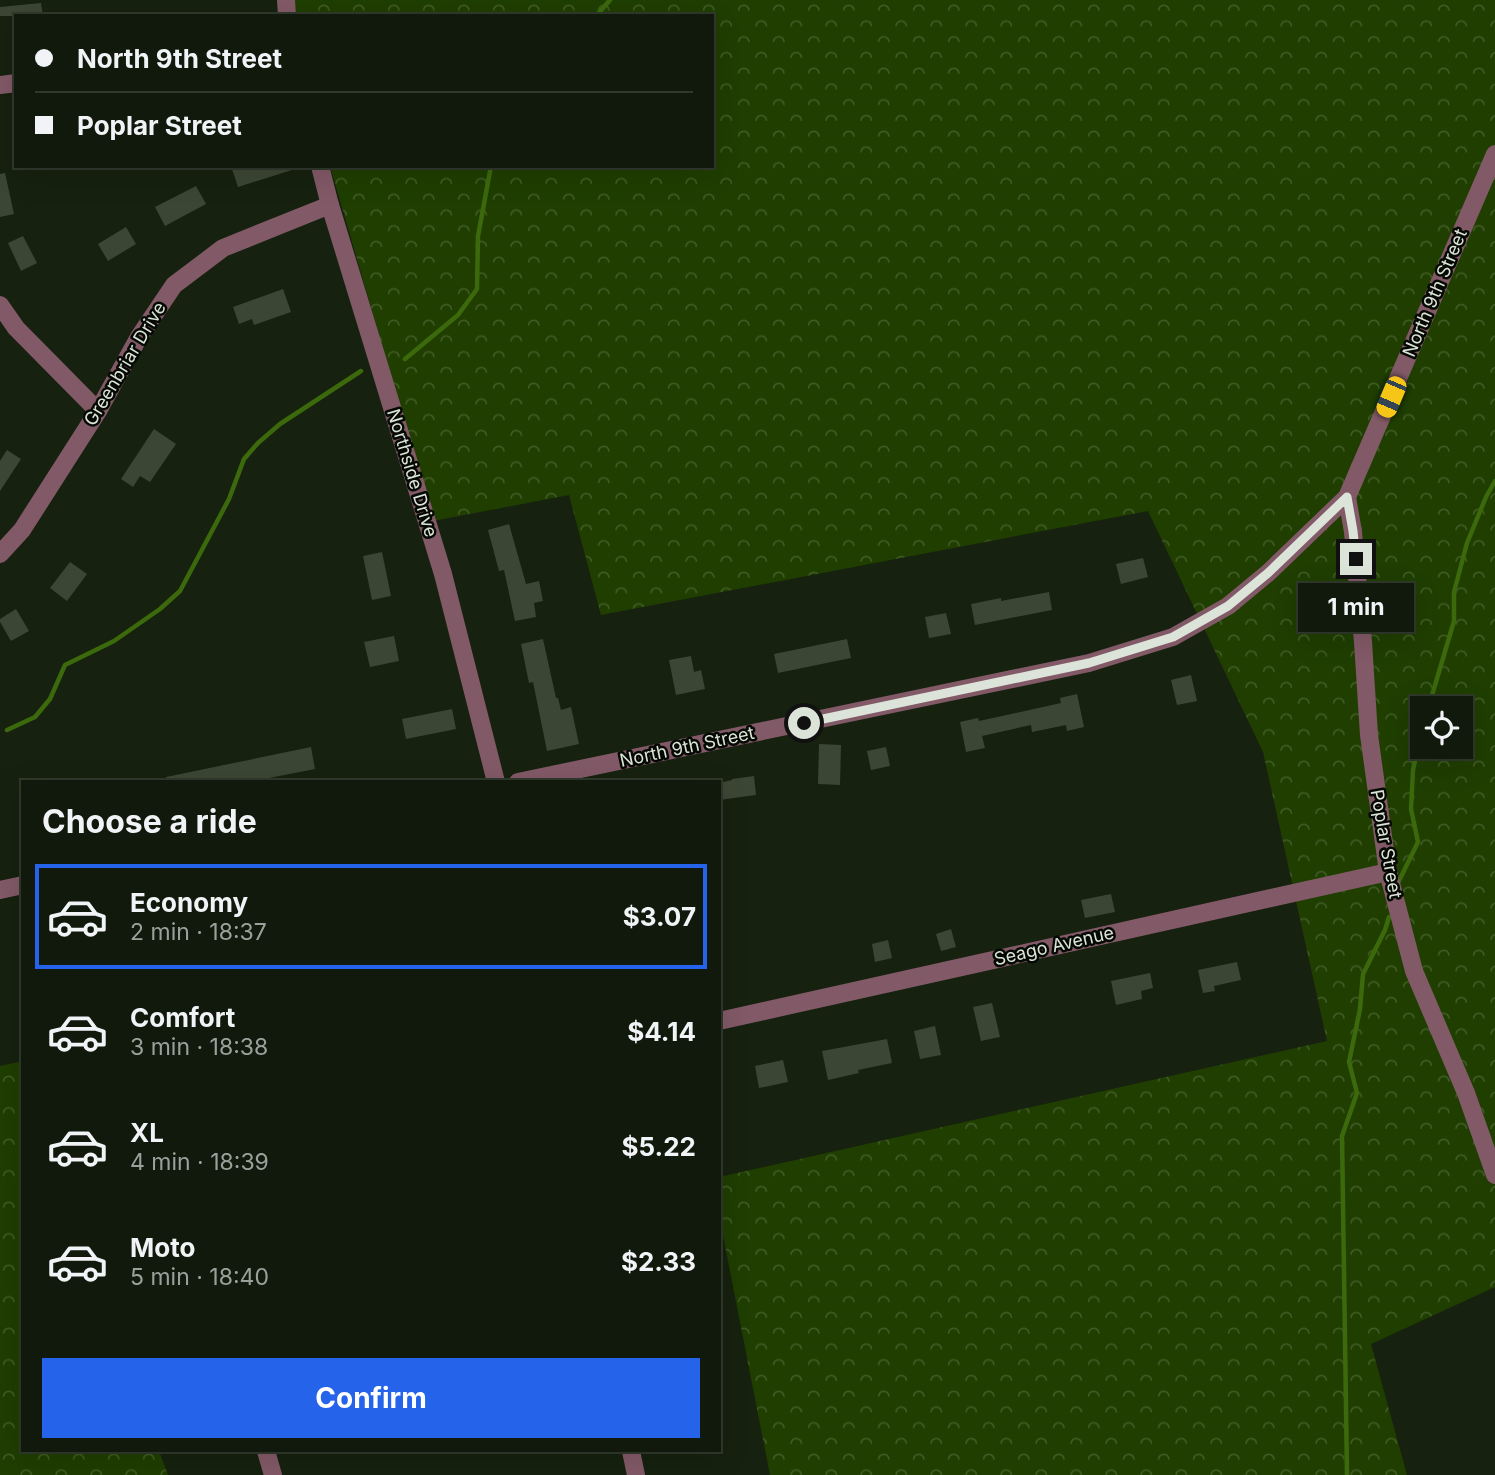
<!DOCTYPE html>
<html lang="en">
<head>
<meta charset="utf-8">
<style>
	body { margin:0; font-family:Inter,sans-serif; background:#192214; color:#f1f3f6; height:100vh; display:flex; flex-direction:column; font-size:26px; white-space:nowrap }
	* { box-sizing:border-box; margin:0 }
	p { font-size:23px; color:#9ca09d }
	.icon { flex:none; width:38px; height:38px; fill:none; stroke:currentColor; stroke-width:2; stroke-linecap:round; stroke-linejoin:round }
	.map { position:relative; flex:1; overflow:hidden }
	.sheet { position:absolute; left:21px; top:780px; width:700px; height:672px; display:flex; flex-direction:column; background:#10190b; border-radius:0px; box-shadow:0 7px 28px #0002,0 0 0 2px #30382c }
	.sheet>* { flex:none }
	.banner { position:absolute; left:14px; top:14px; width:700px; height:154px; border-radius:0px; box-shadow:0 7px 28px #0002,0 0 0 2px #30382c; display:grid; align-content:center; height:154px; padding:0 21px; background:#10190b }
	.tools { position:absolute; left:1410px; top:696px; display:grid; gap:14px }
	.tools a { display:grid; place-items:center; width:63px; height:63px; border-radius:0px; background:#10190b; box-shadow:0 7px 28px #0002,0 0 0 2px #30382c; font-size:35px }
	.end { position:absolute; width:32px; height:32px; margin:-16px; border:9px solid #dce3d8; background:#111; box-shadow:0 0 0 4px #111 }
	.from { border-radius:50% }
	.bubble { position:absolute; height:49px; border-radius:0px; background:#10190b; box-shadow:0 7px 28px #0002,0 0 0 2px #30382c; font-size:23px; font-weight:700; line-height:49px; text-align:center }
	.car { position:absolute; width:21px; height:42px; margin:-21px -10px; border-radius:9px; box-shadow:0 0 5px 2px #0007; background:linear-gradient(#f5c518 24%,#345 0 40%,#f5c518 0 76%,#345 0 86%,#f5c518 0) }
	.banner b { display:flex; align-items:center; gap:24px; height:66px; font-size:26px }
	.banner b+b { border-top:2px solid #30382c }
	.banner i { width:18px; height:18px; background:#f1f3f6 }
	ul { padding:0; list-style:none }
	li { display:flex; align-items:center; gap:21px; height:105px; margin:0 14px 10px; padding:0 7px; border:4px solid transparent; border-radius:0px }
	li div { flex:1 }
	li b { display:block; font-size:26px }
	li em { font-style:normal; font-weight:700 }
	li.active { border-color:#2563eb }
	li>.icon { width:63px; height:63px; stroke-width:1.5 }
	h2 { padding:0 21px; font-size:32px; line-height:84px }
	.action { display:flex; gap:14px; margin-top:auto; padding:14px 21px }
	.action a { flex:1; height:80px; border-radius:0px; background:#2563eb; color:#fff; font-size:28px; font-weight:700; line-height:80px; text-align:center }
	.map>svg:first-child { display:block }
	.forest { fill:url(#forest-crowns); fill-rule:evenodd }
	.lines { fill:none; stroke-linecap:round; stroke-linejoin:round }
	.stream { stroke:#3b690c; stroke-width:4.5 }
	.building { fill:#3b4734 }
	.minor { stroke:#825967; stroke-width:18 }
	.route { stroke:#dce3d8; stroke-width:9 }
	.labels { text-anchor:middle; stroke-width:5; stroke-linejoin:round; paint-order:stroke }
	.street-label { font-size:18px; fill:#dce3d8; stroke:#050903 }
</style>
</head>
<body>
<div class="map">
<svg width="1495" height="1475" viewBox="0 0 1495 1475">
	<defs>
		<pattern id="forest-crowns" width="20" height="18" patternUnits="userSpaceOnUse" patternTransform="scale(1.75)"><rect width="20" height="18" fill="#1f3e00"/><path d="M2 6a3 3 0 1 1 6 0M12 15a3 3 0 1 1 6 0" fill="none" stroke="#3f5a24"/></pattern>
	</defs>
	<rect width="100%" height="100%" fill="#16210f"/>
	<!-- forest -->
	<g class="forest">
		<path d="M287,0H1495V1287L1371,1344L1407,1475H770L719,1215V1177L1327,1041L1263,752L1148,511L601,615L569,495L433,521L330,166H712V16H287ZM1423,709H1461V747H1423Z"/>
		<polygon points="23,1061 23,1451 159,1451 168,1475 0,1475 0,1066"/>
	</g>
	<g class="lines">
		<!-- stream -->
		<g class="stream">
			<polyline points="596,16 610,0"/>
			<polyline points="405,359 458,315 477,289 478,236 491,166"/>
			<polyline points="1428,709 1454,621 1454,592 1467,543 1486,497 1495,481"/>
			<polyline points="7,730 35,717 50,699 65,665 114,641 160,609 180,591 229,499 244,459 258,443 280,424 361,371"/>
			<polyline points="1397,885 1418,842 1411,809 1413,770 1423,725"/>
			<polyline points="1347,1475 1342,1136 1357,1093 1349,1062 1360,1009 1363,974 1385,930 1389,917"/>
		</g>
	</g>
	<!-- building -->
	<g class="building">
		<polygon points="41,3 43,16 0,16 0,7"/>
		<polygon points="240,166 295,166 295,169 238,187 232,169"/>
		<polygon points="5,173 14,214 0,217 0,174"/>
		<polygon points="196,186 206,204 165,226 155,207"/>
		<polygon points="126,227 136,244 108,261 98,244"/>
		<polygon points="23,236 37,263 21,271 8,243"/>
		<polygon points="283,289 291,312 254,325 252,319 239,324 233,307"/>
		<polygon points="154,429 176,444 150,482 140,476 133,487 121,479"/>
		<polygon points="7,450 21,459 0,491 0,461"/>
		<polygon points="509,524 526,584 539,581 543,601 534,603 536,617 515,621 504,570 499,571 488,530"/>
		<polygon points="382,552 391,596 372,600 363,556"/>
		<polygon points="1143,558 1148,577 1121,584 1116,564"/>
		<polygon points="70,562 87,574 67,601 50,588"/>
		<polygon points="1049,592 1052,610 975,625 971,604 1001,598 1001,601"/>
		<polygon points="16,609 29,631 11,641 0,622 0,619"/>
		<polygon points="946,613 951,634 929,638 925,617"/>
		<polygon points="394,636 399,661 370,667 364,642"/>
		<polygon points="543,639 556,698 558,698 561,710 571,707 579,744 547,751 533,682 529,683 521,644"/>
		<polygon points="847,639 851,658 778,673 774,654"/>
		<polygon points="691,656 694,672 701,670 705,689 676,695 669,660"/>
		<polygon points="1191,675 1197,701 1177,705 1171,680"/>
		<polygon points="1077,694 1084,727 1067,731 1066,725 1032,732 1031,725 982,736 985,748 966,752 960,722 978,718 979,721 1061,703 1060,698"/>
		<polygon points="452,709 456,729 406,739 402,719"/>
		<polygon points="819,744 841,745 840,785 818,784"/>
		<polygon points="311,747 315,769 249,782 166,782 166,777"/>
		<polygon points="886,747 890,766 871,770 867,751"/>
		<polygon points="754,776 756,795 719,800 719,783 732,780 732,779"/>
		<polygon points="1111,894 1115,912 1085,918 1081,900"/>
		<polygon points="951,929 956,947 941,951 936,934"/>
		<polygon points="888,940 892,958 875,962 872,944"/>
		<polygon points="1237,962 1241,980 1214,986 1215,991 1203,993 1198,970"/>
		<polygon points="1150,973 1153,988 1141,991 1142,999 1116,1005 1111,981"/>
		<polygon points="992,1003 1000,1037 981,1041 973,1007"/>
		<polygon points="935,1026 941,1055 920,1059 914,1031"/>
		<polygon points="887,1039 892,1063 858,1070 859,1073 828,1080 822,1051"/>
		<polygon points="783,1060 788,1082 759,1088 755,1066"/>
	</g>
	<g class="lines">
		<!-- minor -->
		<g class="minor">
			<polyline points="286,0 287,16"/>
			<polyline points="0,85 16,83"/>
			<polyline points="320,166 330,205 443,574 496,782"/>
			<polyline points="0,305 16,328 98,411"/>
			<polyline points="1347,497 1353,532 1363,642 1369,735 1388,872 1414,971 1466,1093 1495,1175"/>
			<polyline points="0,554 22,530 98,411 139,337 174,285 223,248 330,205"/>
			<polyline points="518,782 1089,663 1173,637 1228,606 1268,573 1347,497 1495,154"/>
			<polyline points="0,890 23,885"/>
			<polyline points="719,1021 1388,872"/>
			<polyline points="266,1451 273,1475"/>
			<polyline points="631,1451 636,1475"/>
		</g>
	</g>
	<g class="lines">
		<!-- route -->
		<polyline class="route" points="804,723 1089,663 1173,637 1228,606 1268,573 1347,497 1353,531 1356,559"/>
	</g>
	<g class="labels">
		<!-- street labels -->
		<g class="street-label">
			<text transform="translate(1435 293) rotate(-67)" y="6">North 9th Street</text>
			<text transform="translate(125 364) rotate(-59)" y="6">Greenbriar Drive</text>
			<text transform="translate(412 473) rotate(73)" y="6">Northside Drive</text>
			<text transform="translate(687 747) rotate(-12)" y="6">North 9th Street</text>
			<text transform="translate(1386 844) rotate(80)" y="6">Poplar Street</text>
			<text transform="translate(1054 946) rotate(-13)" y="6">Seago Avenue</text>
		</g>
	</g>
</svg>
<div class="tools">
<a><svg class="icon" aria-label="locate" viewBox="0 0 24 24"><circle cx="12" cy="12" r="6"/><path d="M12 2v4M12 18v4M2 12h4M18 12h4"/></svg></a>
</div>
<i class="end from" style="left:804px;top:723px"></i>
<i class="end" style="left:1356px;top:559px"></i>
<div class="bubble" style="left:1298px;top:583px;width:116px">1 min</div>
<i class="car" style="left:1391px;top:397px;rotate:203deg"></i>
<div class="banner">
<b><i class="from"></i>North 9th Street</b>
<b><i></i>Poplar Street</b>
</div>
<section class="sheet">
<h2>Choose a ride</h2>
<ul>
<li class="active"><svg class="icon" aria-label="car" viewBox="0 0 24 24"><path d="M5 17H2v-5l4-1 3-4h7l3 4 3 1v5h-3M9 17h6M6 11h13"/><circle cx="7" cy="17" r="2"/><circle cx="17" cy="17" r="2"/></svg><div><b>Economy</b><p>2 min · 18:37</p></div><em>$3.07</em></li>
<li><svg class="icon" aria-label="car" viewBox="0 0 24 24"><path d="M5 17H2v-5l4-1 3-4h7l3 4 3 1v5h-3M9 17h6M6 11h13"/><circle cx="7" cy="17" r="2"/><circle cx="17" cy="17" r="2"/></svg><div><b>Comfort</b><p>3 min · 18:38</p></div><em>$4.14</em></li>
<li><svg class="icon" aria-label="car" viewBox="0 0 24 24"><path d="M5 17H2v-5l4-1 3-4h7l3 4 3 1v5h-3M9 17h6M6 11h13"/><circle cx="7" cy="17" r="2"/><circle cx="17" cy="17" r="2"/></svg><div><b>XL</b><p>4 min · 18:39</p></div><em>$5.22</em></li>
<li><svg class="icon" aria-label="car" viewBox="0 0 24 24"><path d="M5 17H2v-5l4-1 3-4h7l3 4 3 1v5h-3M9 17h6M6 11h13"/><circle cx="7" cy="17" r="2"/><circle cx="17" cy="17" r="2"/></svg><div><b>Moto</b><p>5 min · 18:40</p></div><em>$2.33</em></li>
</ul>
<div class="action"><a>Confirm</a></div>
</section>
</div>
</body>
</html>
